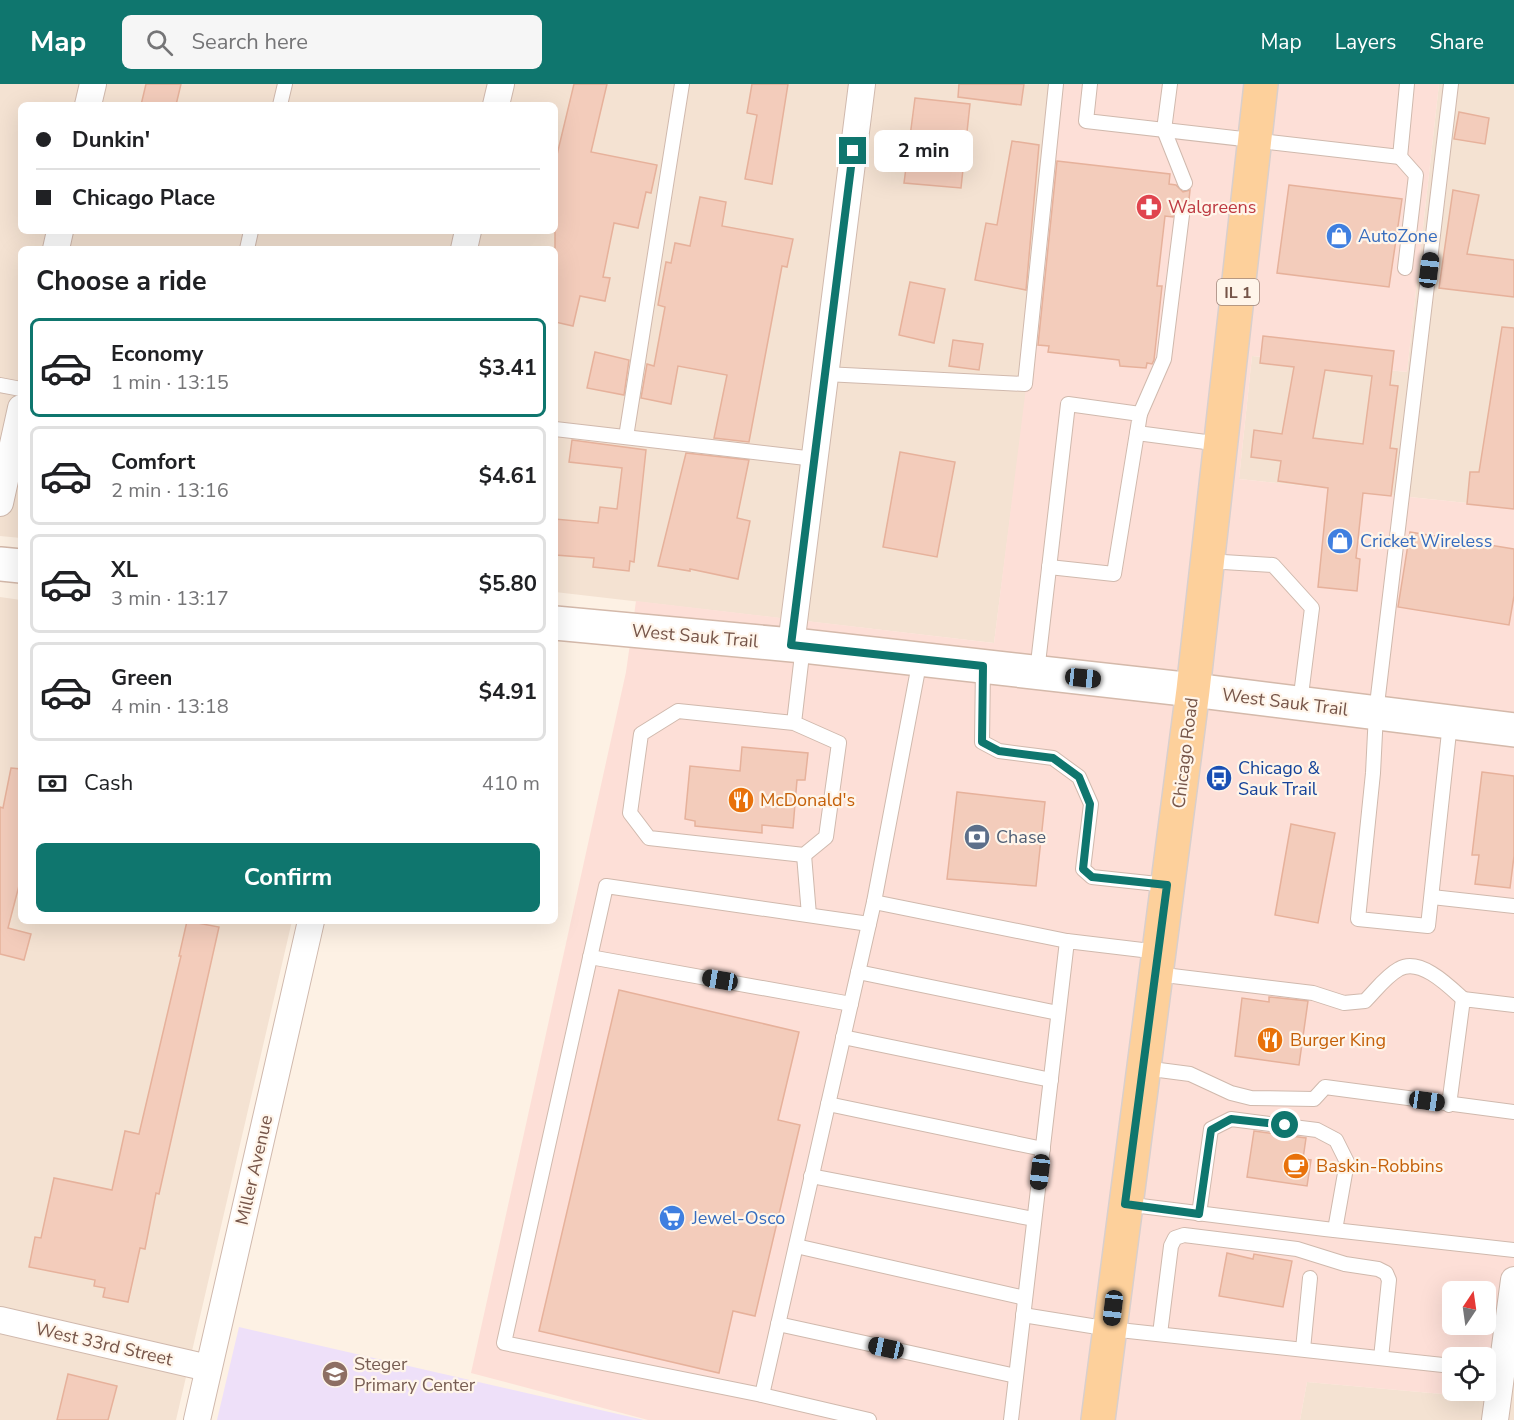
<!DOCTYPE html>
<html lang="en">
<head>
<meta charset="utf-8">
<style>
	body { margin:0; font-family:"Nunito Sans",sans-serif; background:#f6f6f6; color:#202124; height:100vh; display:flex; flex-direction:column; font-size:22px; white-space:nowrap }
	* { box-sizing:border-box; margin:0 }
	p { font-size:20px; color:#757577 }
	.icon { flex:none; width:33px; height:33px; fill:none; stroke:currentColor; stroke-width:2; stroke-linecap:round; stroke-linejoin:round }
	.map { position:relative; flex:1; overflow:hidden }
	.side { position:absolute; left:18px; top:162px; width:540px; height:678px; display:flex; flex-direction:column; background:#fff; border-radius:9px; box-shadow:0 6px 24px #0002 }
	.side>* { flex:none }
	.banner { position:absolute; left:18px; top:18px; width:540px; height:132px; border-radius:9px; box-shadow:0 6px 24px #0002; display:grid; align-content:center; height:132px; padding:0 18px; background:#fff }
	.needle { width:39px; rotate:13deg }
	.buttons { position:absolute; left:1442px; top:1197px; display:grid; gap:12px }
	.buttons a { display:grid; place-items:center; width:54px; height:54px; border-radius:9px; background:#fff; box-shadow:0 6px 24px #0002; font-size:30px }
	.end { position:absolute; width:27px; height:27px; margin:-14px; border:8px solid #0f766e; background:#fff; box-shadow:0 0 0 3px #fff }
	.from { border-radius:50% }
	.bubble { position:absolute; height:42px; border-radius:9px; background:#fff; box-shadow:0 6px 24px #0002; font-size:20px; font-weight:700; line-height:42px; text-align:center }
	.car { position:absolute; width:18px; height:36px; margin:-18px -9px; border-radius:8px; box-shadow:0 0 4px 2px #0007; background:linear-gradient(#222 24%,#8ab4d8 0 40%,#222 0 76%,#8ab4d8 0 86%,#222 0) }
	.banner b { display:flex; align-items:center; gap:21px; height:57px; font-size:22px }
	.banner b+b { border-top:2px solid #e0e0e0 }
	.banner i { width:15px; height:15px; background:#202124 }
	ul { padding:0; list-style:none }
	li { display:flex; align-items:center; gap:18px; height:99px; margin:0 12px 9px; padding:0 6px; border:3px solid #e0e0e0; border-radius:9px }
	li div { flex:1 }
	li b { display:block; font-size:22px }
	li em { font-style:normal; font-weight:700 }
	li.on { border-color:#0f766e }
	li>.icon { width:54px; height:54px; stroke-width:1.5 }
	h2 { padding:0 18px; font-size:27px; line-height:72px }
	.pay { display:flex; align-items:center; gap:15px; height:66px; padding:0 18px; font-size:22px }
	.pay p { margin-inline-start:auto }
	.cta { display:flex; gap:12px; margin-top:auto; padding:12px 18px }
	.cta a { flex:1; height:69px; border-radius:9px; background:#0f766e; color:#fff; font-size:24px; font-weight:700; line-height:69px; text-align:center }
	header { display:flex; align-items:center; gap:36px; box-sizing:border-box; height:84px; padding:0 30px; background:#0f766e; color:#fff }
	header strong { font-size:28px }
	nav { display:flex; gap:33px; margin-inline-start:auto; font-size:21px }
	.search { width:420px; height:54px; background:#f6f6f6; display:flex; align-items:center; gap:15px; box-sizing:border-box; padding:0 21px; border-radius:9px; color:#757577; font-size:22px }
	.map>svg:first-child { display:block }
	.residential { fill:#f4e2d2; fill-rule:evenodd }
	.commercial { fill:#fddfd7; fill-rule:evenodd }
	.education { fill:#eee0f9 }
	.building { fill:#f3ccbb; stroke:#e6b19b; stroke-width:1.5; fill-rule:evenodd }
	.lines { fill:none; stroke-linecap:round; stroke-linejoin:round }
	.service-casing { stroke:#d0b9ad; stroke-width:16 }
	.minor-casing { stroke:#d0b9ad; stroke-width:28 }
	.secondary-casing { stroke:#d4b9aa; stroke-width:36 }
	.primary-casing { stroke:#d9cfcc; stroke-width:36 }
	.service { stroke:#fff; stroke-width:14 }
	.minor { stroke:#fff; stroke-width:26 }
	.secondary { stroke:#fff; stroke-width:33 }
	.primary { stroke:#fdd09b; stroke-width:33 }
	.route { stroke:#0f766e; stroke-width:8 }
	.labels { text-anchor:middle; stroke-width:4.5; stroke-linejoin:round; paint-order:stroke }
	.shield { fill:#fff5ea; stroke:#9f8579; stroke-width:1.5 }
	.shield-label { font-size:16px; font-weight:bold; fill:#765549 }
	.health-label { font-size:18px; fill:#be3a42; stroke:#fff5ea; text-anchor:start }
	.shop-label { font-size:18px; fill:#366cbe; stroke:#fff5ea; text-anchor:start }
	.street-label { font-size:18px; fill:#765549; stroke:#fff5ea }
	.transit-label { font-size:18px; fill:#164399; stroke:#fff5ea; text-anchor:start }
	.food-label { font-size:18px; fill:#c56008; stroke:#fff5ea; text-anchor:start }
	.service-label { font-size:18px; fill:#4e5e75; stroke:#fff5ea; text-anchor:start }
	.education-label { font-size:18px; fill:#785e54; stroke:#fff5ea; text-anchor:start }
</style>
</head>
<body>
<header>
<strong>Map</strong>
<div class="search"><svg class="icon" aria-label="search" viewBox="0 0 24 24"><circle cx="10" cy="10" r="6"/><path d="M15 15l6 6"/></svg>Search here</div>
<nav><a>Map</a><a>Layers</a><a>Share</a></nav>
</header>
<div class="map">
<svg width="1514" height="1336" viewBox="0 0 1514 1336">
	<rect width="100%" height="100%" fill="#fdf1e4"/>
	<!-- residential -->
	<g class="residential">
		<path d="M0,0H1066L994,559L555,508V165H21V454L0,452ZM21,21H555V147H21Z"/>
		<polygon points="1439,0 1514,0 1514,424 1239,395 1252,272 1407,288"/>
		<polygon points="0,513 21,516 21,837 292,837 176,1336 0,1336"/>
		<polygon points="1514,1286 1514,1336 1300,1336 1307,1298 1510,1316"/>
	</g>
	<!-- commercial -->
	<path class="commercial" d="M1064,0H1439L1407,288L1252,272L1239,395L1514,424V1286L1510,1316L1307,1298L1300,1336H648L471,1289L626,588L636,517L994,559ZM1452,1208H1485V1240H1452ZM1452,1274H1485V1306H1452Z"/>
	<!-- education -->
	<polygon class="education" points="239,1243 644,1336 217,1336"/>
	<!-- building -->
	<g class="building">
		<polygon points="146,0 181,0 176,21 141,21"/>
		<polygon points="574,0 607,0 591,68 657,81 651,109 646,108 638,144 614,139 603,193 610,194 605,217 580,212 573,242 555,238 555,79"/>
		<polygon points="752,0 788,0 772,100 745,95 757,31 747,29"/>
		<polygon points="959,0 1024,0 1021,21 958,13"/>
		<polygon points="915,14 970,20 961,104 904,99"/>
		<polygon points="1459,28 1489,34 1485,60 1454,55"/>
		<polygon points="1012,57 1039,61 1026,206 975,196 986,139 997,141"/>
		<polygon points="1057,77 1170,90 1169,100 1176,101 1183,108 1190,106 1188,125 1179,123 1175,126 1173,133 1165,132 1157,202 1162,202 1154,276 1152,280 1147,279 1146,284 1120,282 1119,276 1048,268 1049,262 1038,261"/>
		<polygon points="1289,101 1402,115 1389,203 1277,189"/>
		<polygon points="1453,106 1479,111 1467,170 1514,176 1514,213 1439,204"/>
		<polygon points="700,113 726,118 722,142 793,155 787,183 782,182 749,358 714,354 727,291 678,282 671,320 641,314 647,280 654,282 665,223 658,221 666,178 671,179 675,159 690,162"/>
		<polygon points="910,198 945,205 934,259 899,251"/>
		<polygon points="1502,243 1514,244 1514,425 1467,420 1470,388 1479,388"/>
		<path d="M1263,252L1394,267L1390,301L1398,302L1390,364L1397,365L1391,412L1363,409L1356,474L1360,475L1357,507L1318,503L1328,404L1278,397L1281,377L1251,373L1254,346L1282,350L1294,283L1260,279ZM1325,286L1372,292L1363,360L1313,354Z"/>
		<polygon points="953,256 983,260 979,286 949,282"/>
		<polygon points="595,268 629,276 624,311 587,304"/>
		<polygon points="572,356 646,366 634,478 630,477 629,487 593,483 594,474 555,471 555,435 598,439 600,423 617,425 622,384 569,378"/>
		<polygon points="900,368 955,378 937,473 883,463"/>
		<polygon points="686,369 749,376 737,434 750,437 738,495 690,485 690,487 658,482"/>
		<polygon points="1410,448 1514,465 1514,512 1509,541 1398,523"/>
		<polygon points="742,663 808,669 805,696 797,696 793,744 762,741 762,749 695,742 695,737 685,735 690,682 740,687"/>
		<polygon points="11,684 21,685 21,794 8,844 31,850 24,876 0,870 0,723 3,724"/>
		<polygon points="1482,688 1514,692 1514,772 1510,804 1475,800 1479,771 1472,771"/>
		<polygon points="957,708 1045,718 1036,802 947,795"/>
		<polygon points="1291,740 1335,749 1318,839 1275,831"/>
		<polygon points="187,837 219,843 159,1110 156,1109 145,1165 140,1164 128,1218 103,1213 105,1204 94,1202 95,1196 29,1183 35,1153 41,1154 54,1094 112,1106 125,1047 139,1050 181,872 179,872"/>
		<polygon points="619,906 799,948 778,1036 800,1041 755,1232 733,1227 719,1289 539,1247"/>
		<polygon points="1269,913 1308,917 1299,981 1235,972 1242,914 1269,918"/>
		<polygon points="1254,1047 1306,1054 1303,1075 1311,1076 1307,1102 1247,1093"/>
		<polygon points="1227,1169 1253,1175 1254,1170 1292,1177 1283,1223 1219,1212"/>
		<polygon points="68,1290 117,1302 108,1336 57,1336"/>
	</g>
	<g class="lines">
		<defs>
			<g id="service">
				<polyline points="1090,0 1086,37 1400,73 1407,0"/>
				<polyline points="1170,0 1164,46 1185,99"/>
				<polyline points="280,21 285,0"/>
				<polyline points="1400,73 1416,91 1405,184"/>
				<polyline points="247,165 251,147"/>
				<polyline points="825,290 1025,300 1056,0"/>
				<polyline points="0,301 21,305"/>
				<polyline points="1140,330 1164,275 1182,131"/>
				<polyline points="555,345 815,375"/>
				<polyline points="626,353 682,0"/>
				<polyline points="1207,477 1273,481 1312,524 1300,619"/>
				<polyline points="1049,483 1114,490 1137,349"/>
				<polyline points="983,582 982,658 999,667 1053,674 1079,693 1091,720 1083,785 1092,793 1167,801"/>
				<polyline points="1037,588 1068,320 1140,330 1137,349 1221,360"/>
				<polyline points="794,639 678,627 641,650 630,729 649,754 804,771 826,753 839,659 794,639 803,562"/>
				<polyline points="1450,639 1428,842 1358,835 1373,689 1376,629 1451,0"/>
				<polyline points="804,771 809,831"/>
				<polyline points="1432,813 1514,822"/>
				<polyline points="874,818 1067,857"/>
				<polyline points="590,873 851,920"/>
				<polyline points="858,888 1058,929"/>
				<path d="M1156,890L1313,909L1344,919L1365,917C1376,906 1386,892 1399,885C1420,873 1449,902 1463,915"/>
				<polyline points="843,953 1051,996"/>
				<polyline points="1144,984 1190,990 1231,1009 1251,1014 1314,1015 1325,1003 1514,1028"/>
				<polyline points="828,1020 1043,1065"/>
				<polyline points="1449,1021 1463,915 1514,921"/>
				<polyline points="811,1092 1034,1135"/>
				<polyline points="1125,1120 1325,1145 1514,1166"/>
				<polyline points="1199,1130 1211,1045 1231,1035 1317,1046 1336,1056 1347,1078 1335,1146"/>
				<polyline points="796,1162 1025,1214"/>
				<polyline points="1023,1231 1110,1245 1452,1282"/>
				<polyline points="778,1240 1016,1292"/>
				<polyline points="1160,1250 1171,1162 1175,1154 1184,1151 1297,1165 1345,1180 1378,1185 1386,1189 1389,1196 1381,1274"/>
				<polyline points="1303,1265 1310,1194"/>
				<polyline points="762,1311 874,818 920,575"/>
				<polyline points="869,1336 762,1311 504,1259 606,802 869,840"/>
				<polyline points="1011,1336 1067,857 1159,868"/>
			</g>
			<g id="minor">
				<polyline points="88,21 93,0"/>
				<polyline points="496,21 501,0"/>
				<polyline points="56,165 60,147"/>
				<polyline points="464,165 468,147"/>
				<polyline points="0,419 21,324"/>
				<polyline points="791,561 862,0"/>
				<polyline points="0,1236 208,1284"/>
				<polyline points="197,1336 311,837"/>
				<polyline points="1495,1336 1514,1196"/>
			</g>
			<g id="secondary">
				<polyline points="0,480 21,482"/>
				<polyline points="555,539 803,562 1193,606 1514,646"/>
			</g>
			<polyline id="primary" points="1098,1336 1193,606 1261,0"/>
		</defs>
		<!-- service casing -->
		<use href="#service" class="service-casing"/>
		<!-- minor casing -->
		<use href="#minor" class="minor-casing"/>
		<!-- secondary casing -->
		<use href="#secondary" class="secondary-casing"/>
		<!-- primary casing -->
		<use href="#primary" class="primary-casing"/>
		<!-- service -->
		<use href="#service" class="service"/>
		<!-- minor -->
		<use href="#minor" class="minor"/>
		<!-- secondary -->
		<use href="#secondary" class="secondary"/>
		<!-- primary -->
		<use href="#primary" class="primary"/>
	</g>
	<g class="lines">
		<!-- route -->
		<polyline class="route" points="853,67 791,561 983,582 982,658 999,667 1053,674 1079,693 1090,720 1083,785 1092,793 1167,801 1125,1120 1199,1130 1211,1046 1231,1035 1285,1041"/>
	</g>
	<!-- icons -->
	<defs>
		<symbol id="pharmacy-disc" viewBox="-11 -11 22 22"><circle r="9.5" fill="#e0444e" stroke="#fff5ea"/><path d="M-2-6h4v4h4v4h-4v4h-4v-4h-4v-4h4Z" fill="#fff"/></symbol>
		<symbol id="shop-disc" viewBox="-11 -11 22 22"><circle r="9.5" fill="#3f7fe0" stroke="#fff5ea"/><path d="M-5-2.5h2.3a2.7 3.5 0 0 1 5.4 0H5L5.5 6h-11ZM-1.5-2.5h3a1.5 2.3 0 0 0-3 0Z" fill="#fff"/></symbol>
		<symbol id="bus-disc" viewBox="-11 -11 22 22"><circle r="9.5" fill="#1a4fb4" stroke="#fff5ea"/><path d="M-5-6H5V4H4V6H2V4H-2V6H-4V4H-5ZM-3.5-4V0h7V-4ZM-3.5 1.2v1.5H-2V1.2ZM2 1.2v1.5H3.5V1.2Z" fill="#fff"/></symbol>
		<symbol id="restaurant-disc" viewBox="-11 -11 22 22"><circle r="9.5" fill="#e8710a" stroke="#fff5ea"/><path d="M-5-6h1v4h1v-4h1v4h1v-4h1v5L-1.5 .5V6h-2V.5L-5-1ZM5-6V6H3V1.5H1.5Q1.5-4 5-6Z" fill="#fff"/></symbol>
		<symbol id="bank-disc" viewBox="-11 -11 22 22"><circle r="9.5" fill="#5c6f8a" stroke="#fff5ea"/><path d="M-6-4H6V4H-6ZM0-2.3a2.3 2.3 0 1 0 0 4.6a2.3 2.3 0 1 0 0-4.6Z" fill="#fff"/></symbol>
		<symbol id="cafe-disc" viewBox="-11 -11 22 22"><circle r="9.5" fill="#e8710a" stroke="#fff5ea"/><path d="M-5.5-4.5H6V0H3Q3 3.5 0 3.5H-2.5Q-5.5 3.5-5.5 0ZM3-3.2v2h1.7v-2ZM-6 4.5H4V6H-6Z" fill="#fff"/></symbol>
		<symbol id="supermarket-disc" viewBox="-11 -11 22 22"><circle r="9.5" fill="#3f7fe0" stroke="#fff5ea"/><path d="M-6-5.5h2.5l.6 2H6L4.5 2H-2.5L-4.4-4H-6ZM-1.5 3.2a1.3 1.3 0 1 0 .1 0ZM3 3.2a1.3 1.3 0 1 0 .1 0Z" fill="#fff"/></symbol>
		<symbol id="school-disc" viewBox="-11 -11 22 22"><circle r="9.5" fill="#8d6e63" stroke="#fff5ea"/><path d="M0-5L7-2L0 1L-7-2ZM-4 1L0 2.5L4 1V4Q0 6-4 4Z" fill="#fff"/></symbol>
	</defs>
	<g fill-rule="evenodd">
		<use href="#pharmacy-disc" x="1134" y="108" width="30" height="30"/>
		<use href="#shop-disc" x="1324" y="137" width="30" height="30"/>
		<use href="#shop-disc" x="1325" y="442" width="30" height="30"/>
		<use href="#bus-disc" x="1204" y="679" width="30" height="30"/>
		<use href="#restaurant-disc" x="726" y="701" width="30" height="30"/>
		<use href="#bank-disc" x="962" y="738" width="30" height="30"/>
		<use href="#restaurant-disc" x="1255" y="941" width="30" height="30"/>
		<use href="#cafe-disc" x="1281" y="1067" width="30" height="30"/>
		<use href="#supermarket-disc" x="657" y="1119" width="30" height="30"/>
		<use href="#school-disc" x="320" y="1275" width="30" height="30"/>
	</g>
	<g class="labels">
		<!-- shield labels -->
		<rect class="shield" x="1217" y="195" width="42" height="26" rx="4.5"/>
		<g class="shield-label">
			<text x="1238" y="214">IL 1</text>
		</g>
		<!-- health labels -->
		<g class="health-label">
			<text x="1168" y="129">Walgreens</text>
		</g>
		<!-- shop labels -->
		<g class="shop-label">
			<text x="1358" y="158">AutoZone</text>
			<text x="1360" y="463">Cricket Wireless</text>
			<text x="692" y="1140">Jewel-Osco</text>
		</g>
		<!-- street labels -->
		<g class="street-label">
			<text transform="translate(695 552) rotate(5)" y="6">West Sauk Trail</text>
			<text transform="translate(1285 618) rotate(7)" y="6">West Sauk Trail</text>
			<text transform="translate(1185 669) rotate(-83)" y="6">Chicago Road</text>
			<text transform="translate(254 1086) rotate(-77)" y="6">Miller Avenue</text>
			<text transform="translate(104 1260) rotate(13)" y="6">West 33rd Street</text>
		</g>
		<!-- transit labels -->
		<g class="transit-label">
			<text x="1238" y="690">Chicago &amp;<tspan x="1238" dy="21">Sauk Trail</tspan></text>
		</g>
		<!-- food labels -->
		<g class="food-label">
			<text x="760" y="722">McDonald's</text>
			<text x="1290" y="962">Burger King</text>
			<text x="1316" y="1088">Baskin-Robbins</text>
		</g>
		<!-- service labels -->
		<g class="service-label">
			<text x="996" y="759">Chase</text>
		</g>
		<!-- education labels -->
		<g class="education-label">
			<text x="354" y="1286">Steger<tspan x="354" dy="21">Primary Center</tspan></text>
		</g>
	</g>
</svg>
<div class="buttons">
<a><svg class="needle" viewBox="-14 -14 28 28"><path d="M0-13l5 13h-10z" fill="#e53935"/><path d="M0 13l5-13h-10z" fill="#757577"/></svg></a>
<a><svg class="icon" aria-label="locate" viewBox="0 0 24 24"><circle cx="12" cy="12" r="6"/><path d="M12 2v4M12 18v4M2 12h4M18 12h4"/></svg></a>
</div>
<i class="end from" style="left:1285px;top:1041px"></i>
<i class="end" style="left:853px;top:67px"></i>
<div class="bubble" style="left:874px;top:46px;width:99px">2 min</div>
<i class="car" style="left:1429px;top:186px;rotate:7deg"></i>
<i class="car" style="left:1083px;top:594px;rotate:96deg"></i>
<i class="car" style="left:720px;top:896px;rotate:280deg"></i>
<i class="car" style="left:1427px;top:1017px;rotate:98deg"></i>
<i class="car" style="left:1040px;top:1088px;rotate:187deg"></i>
<i class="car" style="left:1113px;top:1224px;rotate:187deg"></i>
<i class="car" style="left:886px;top:1264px;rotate:282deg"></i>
<div class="banner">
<b><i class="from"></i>Dunkin'</b>
<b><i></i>Chicago Place</b>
</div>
<section class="side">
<h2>Choose a ride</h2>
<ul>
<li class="on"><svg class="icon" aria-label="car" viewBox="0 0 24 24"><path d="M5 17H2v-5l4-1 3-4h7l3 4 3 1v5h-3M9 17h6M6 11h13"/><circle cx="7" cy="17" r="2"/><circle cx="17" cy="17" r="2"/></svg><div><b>Economy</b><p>1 min · 13:15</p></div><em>$3.41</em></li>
<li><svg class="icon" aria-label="car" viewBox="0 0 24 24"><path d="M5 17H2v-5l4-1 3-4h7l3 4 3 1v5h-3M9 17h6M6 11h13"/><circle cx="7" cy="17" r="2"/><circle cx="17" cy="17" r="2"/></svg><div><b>Comfort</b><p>2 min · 13:16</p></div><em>$4.61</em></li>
<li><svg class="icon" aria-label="car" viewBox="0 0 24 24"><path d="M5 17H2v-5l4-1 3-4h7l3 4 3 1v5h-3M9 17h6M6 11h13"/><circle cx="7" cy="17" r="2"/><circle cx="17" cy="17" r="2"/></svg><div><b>XL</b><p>3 min · 13:17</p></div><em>$5.80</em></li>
<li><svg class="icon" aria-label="car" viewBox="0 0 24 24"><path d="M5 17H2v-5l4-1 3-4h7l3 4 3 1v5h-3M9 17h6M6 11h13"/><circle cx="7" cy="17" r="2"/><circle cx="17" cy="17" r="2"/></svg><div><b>Green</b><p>4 min · 13:18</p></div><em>$4.91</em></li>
</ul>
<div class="pay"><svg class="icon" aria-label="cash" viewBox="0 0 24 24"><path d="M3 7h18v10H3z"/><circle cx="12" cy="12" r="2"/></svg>Cash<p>410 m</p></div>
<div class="cta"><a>Confirm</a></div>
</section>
</div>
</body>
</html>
